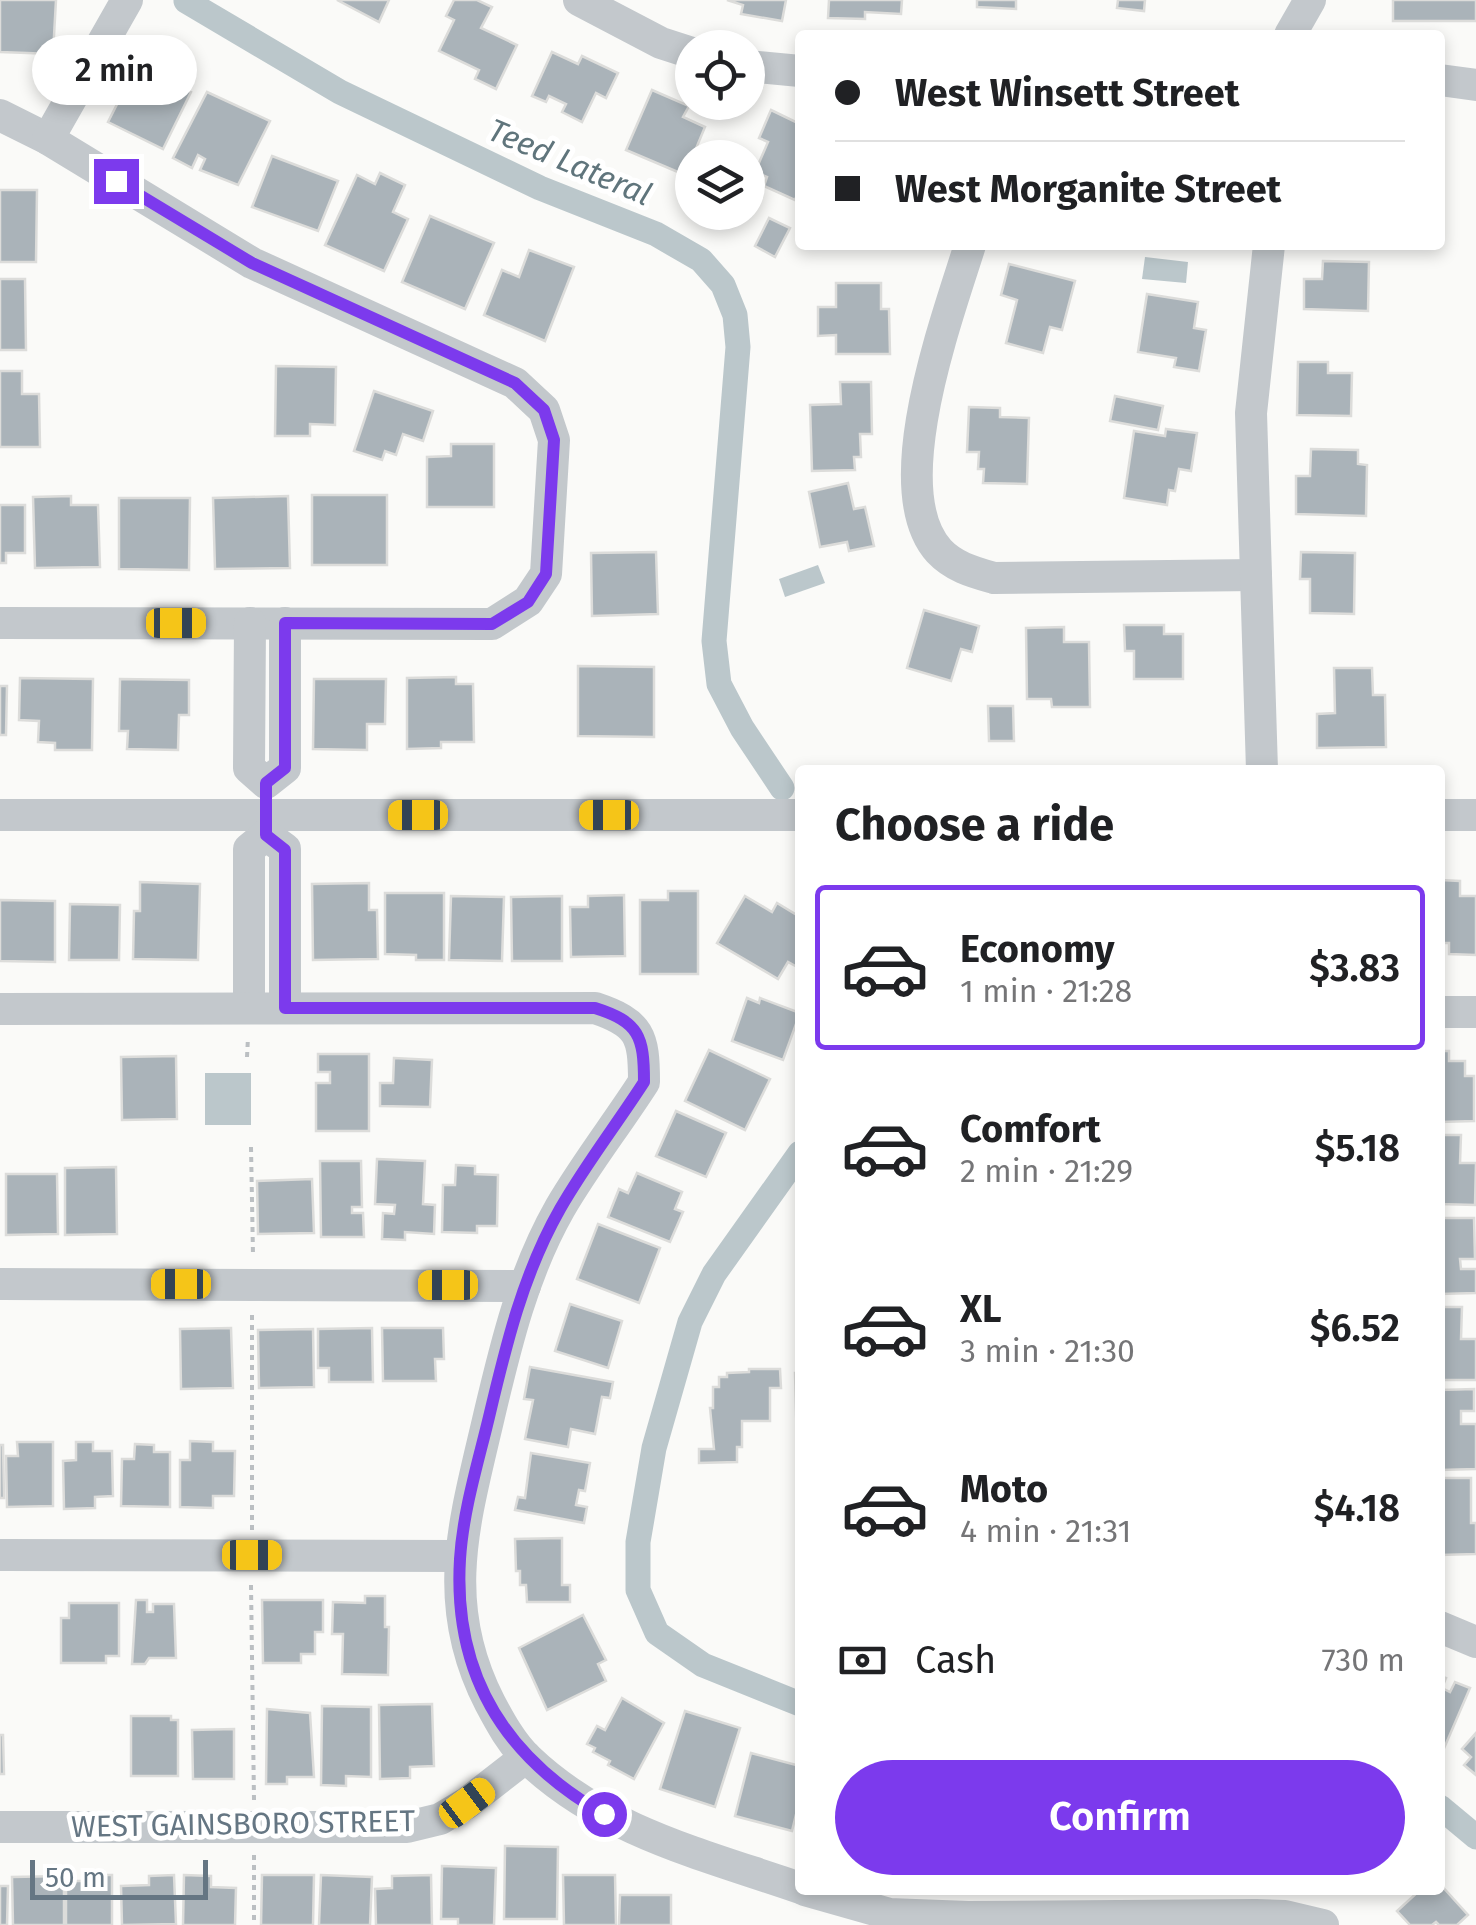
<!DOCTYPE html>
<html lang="en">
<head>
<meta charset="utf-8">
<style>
	body { margin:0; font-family:"Fira Sans",sans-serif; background:#f6f6f6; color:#202124; height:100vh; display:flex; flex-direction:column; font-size:38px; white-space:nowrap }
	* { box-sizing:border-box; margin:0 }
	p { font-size:32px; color:#757577 }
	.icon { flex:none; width:55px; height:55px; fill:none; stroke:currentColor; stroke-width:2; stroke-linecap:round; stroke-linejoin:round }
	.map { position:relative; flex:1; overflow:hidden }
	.sheet { position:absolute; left:795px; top:765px; width:650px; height:1130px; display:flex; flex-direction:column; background:#fff; border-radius:10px; box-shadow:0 5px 15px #0003 }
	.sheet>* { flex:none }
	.hud { position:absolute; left:795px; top:30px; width:650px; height:220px; border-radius:10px; box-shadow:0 5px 15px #0003; display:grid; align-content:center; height:220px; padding:0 40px; background:#fff }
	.tools { position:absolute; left:675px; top:30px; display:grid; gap:20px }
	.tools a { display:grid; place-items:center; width:90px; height:90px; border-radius:50%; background:#fff; box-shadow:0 5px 15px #0003; font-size:50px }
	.scale { position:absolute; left:30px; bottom:25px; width:178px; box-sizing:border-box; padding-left:10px; border:5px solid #657683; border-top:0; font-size:28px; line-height:35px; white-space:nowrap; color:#657683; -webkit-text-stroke:8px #fff; paint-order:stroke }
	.end { position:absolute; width:45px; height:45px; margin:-22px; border:12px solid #7c3aed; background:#fff; box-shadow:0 0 0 5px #fff }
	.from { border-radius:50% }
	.bubble { position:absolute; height:70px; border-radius:35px; background:#fff; box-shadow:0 5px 15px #0003; font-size:32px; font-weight:600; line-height:70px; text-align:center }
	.car { position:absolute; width:30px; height:60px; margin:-30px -15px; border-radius:12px; box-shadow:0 0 8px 2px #0007; background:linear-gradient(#f5c518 24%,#345 0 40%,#f5c518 0 76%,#345 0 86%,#f5c518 0) }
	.hud b { display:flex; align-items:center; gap:35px; height:95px; font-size:38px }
	.hud b+b { border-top:2px solid #e0e0e0 }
	.hud i { width:25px; height:25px; background:#202124 }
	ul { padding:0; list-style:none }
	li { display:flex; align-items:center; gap:30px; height:165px; margin:0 20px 15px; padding:0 20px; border:5px solid transparent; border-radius:10px }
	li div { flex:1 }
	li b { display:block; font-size:38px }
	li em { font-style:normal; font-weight:600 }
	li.active { border-color:#7c3aed }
	li>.icon { width:90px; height:90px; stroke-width:1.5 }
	h2 { padding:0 40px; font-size:45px; line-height:120px }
	.pay { display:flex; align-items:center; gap:25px; height:110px; padding:0 40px; font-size:38px }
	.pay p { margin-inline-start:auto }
	.button { display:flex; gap:20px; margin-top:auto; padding:20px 40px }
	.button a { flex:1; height:115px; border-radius:60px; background:#7c3aed; color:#fff; font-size:40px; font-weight:600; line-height:115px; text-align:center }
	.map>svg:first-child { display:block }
	.water { fill:#bbc7cb }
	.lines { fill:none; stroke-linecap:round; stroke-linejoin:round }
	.canal { stroke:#bbc7cb; stroke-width:25 }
	.building { fill:#aab3b9; stroke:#dcdcda; stroke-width:2.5 }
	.path { stroke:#bbbfc2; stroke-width:4; stroke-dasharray:5 5; stroke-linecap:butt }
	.minor { stroke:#c3c8cc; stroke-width:32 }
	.route { stroke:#7c3aed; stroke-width:12 }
	.labels { text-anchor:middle; stroke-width:10; stroke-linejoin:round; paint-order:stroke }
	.street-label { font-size:30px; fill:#657683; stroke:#fff }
	.water-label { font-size:32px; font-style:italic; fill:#60757c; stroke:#fff }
</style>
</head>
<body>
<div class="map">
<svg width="1476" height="1925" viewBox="0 0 1476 1925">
	<rect width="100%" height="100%" fill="#fafaf8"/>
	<!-- water -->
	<g class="water">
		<polygon points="1145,257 1188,262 1186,283 1142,279"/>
		<polygon points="818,565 825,583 785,597 779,579"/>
		<rect x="205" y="1073" width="46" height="52"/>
	</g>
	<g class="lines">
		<!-- canal -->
		<g class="canal">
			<polyline points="186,1 340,92 540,188 656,234 701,260 723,285 735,315 738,347 714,641 719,684 742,728 782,788"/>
			<polyline points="800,1153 714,1274 690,1322 654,1448 638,1542 638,1590 657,1633 703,1665 800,1704"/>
			<polyline points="1440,1807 1476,1837"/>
		</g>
	</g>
	<!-- building -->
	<g class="building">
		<polygon points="0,0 56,0 53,54 0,52"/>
		<polygon points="337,0 389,0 379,22"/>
		<polygon points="454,0 477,0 492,7 481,28 517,45 496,89 475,79 479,70 439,51 454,20 446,16"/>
		<polygon points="727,0 786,0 782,21 741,14 743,5"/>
		<polygon points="829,0 902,0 901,14 865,12 865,19 828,18"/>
		<polygon points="977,0 1016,0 1016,9 977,7"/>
		<polygon points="1118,0 1145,0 1144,11 1117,8"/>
		<rect x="1393" y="0" width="83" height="21"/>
		<polygon points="552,52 578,64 582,56 618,73 606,98 596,93 582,122 562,112 566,104 549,96 546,102 532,96"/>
		<polygon points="137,65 191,92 163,149 108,122"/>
		<polygon points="652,90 689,106 683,117 705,127 685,175 626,150"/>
		<polygon points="207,92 270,121 238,185 200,170 205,159 198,155 192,168 173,158"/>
		<polygon points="771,110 800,124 800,188 795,200 764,186 767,177 755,172 768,142 759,138"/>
		<polygon points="272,156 338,181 318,231 252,207"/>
		<polygon points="380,173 405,185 393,212 408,219 384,271 325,245 357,175 375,184"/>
		<polygon points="0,190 37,190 36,262 0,262"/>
		<polygon points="430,216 494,243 465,309 402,282"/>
		<polygon points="769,218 790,228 775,257 755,246"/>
		<polygon points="529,250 574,267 545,341 484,315 502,270 519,277"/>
		<polygon points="1323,261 1369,262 1368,311 1304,309 1304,279 1322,279"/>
		<polygon points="1009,264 1075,281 1062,330 1050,327 1043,353 1006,343 1017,300 1001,295"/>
		<polygon points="0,279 25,279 26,350 0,350"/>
		<polygon points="836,283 881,283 881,309 889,309 890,354 836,354 836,335 818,336 818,307 836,307"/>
		<polygon points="1147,294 1198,302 1194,328 1206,330 1199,371 1174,367 1176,358 1138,352"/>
		<polygon points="1298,362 1328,362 1328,373 1352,373 1351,416 1297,415"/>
		<polygon points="276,366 336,367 335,425 310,424 310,436 275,436"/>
		<polygon points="0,371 22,371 22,394 39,394 40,447 0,447"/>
		<polygon points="840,382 871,382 872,434 860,434 861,457 854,457 855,470 812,471 810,405 841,404"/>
		<polygon points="374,391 433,411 423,441 403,434 396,455 385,451 382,460 354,451"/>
		<polygon points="1115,396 1163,406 1158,430 1110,421"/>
		<polygon points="969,407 1000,408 1000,417 1029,418 1027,484 983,483 984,469 978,469 979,452 967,452"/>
		<polygon points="1166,429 1197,433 1191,471 1179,469 1175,491 1169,490 1167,505 1124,498 1134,431 1165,436"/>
		<polygon points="451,444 494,444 494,507 427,507 427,457 451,456"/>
		<polygon points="1311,449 1358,450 1358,464 1367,465 1366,516 1296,514 1296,476 1310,476"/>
		<polygon points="848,483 854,509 865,507 874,546 849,551 847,542 820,547 809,492"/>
		<rect x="312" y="495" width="75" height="70"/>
		<polygon points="71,496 71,505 98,505 100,567 35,568 33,497"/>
		<polygon points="288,496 290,568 215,569 213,498"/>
		<polygon points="119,498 190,498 189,570 119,569"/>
		<polygon points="0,505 25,505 25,553 6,553 6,563 0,563"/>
		<polygon points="656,552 658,614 592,616 591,553"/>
		<polygon points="1301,552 1355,553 1354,614 1310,613 1310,579 1300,579"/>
		<polygon points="924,610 979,626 972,652 961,649 951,681 907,668"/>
		<polygon points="1124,625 1164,625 1164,634 1183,634 1183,679 1134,679 1134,651 1125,651"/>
		<polygon points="1064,627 1064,642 1089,642 1090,707 1052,707 1051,699 1027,699 1026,628"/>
		<polygon points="578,666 654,667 654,737 578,736"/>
		<polygon points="1334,668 1372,668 1373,695 1385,695 1386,747 1317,748 1317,714 1335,713"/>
		<polygon points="456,677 456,684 473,684 474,742 441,742 441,748 407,749 407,678"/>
		<polygon points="20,678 93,679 92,750 55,750 55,743 38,742 39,721 19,720"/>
		<polygon points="120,679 189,680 189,715 179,715 178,750 127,749 128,731 119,731"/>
		<polygon points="314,679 386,679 385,724 367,724 367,750 313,749"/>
		<polygon points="0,686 7,686 6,735 0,735"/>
		<polygon points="988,706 1013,706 1014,741 989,741"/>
		<polygon points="1440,880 1460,881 1460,896 1476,896 1476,955 1449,954 1449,943 1442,943 1440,956"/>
		<polygon points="140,882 200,884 198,960 133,959 134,911 140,911"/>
		<polygon points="369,883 369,910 377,910 378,959 313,960 312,884"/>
		<polygon points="668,891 698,891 698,974 640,974 640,900 668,900"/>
		<polygon points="385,893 444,893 444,960 416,960 416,955 385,954"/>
		<polygon points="624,895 625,956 571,957 570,907 588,907 588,896"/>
		<polygon points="451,896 504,897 502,961 449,960"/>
		<polygon points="562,896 562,961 512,961 511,897"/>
		<polygon points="745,896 772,912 777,903 800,917 799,968 788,962 778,979 717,943"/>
		<polygon points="0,900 55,901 55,962 0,961"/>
		<polygon points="70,904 120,905 119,960 69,960"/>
		<polygon points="747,998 759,1003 760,998 800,1013 783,1060 732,1041"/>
		<polygon points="709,1050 770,1079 745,1130 685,1101"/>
		<polygon points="1440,1051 1449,1051 1449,1061 1465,1061 1465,1076 1474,1076 1474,1121 1440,1122"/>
		<polygon points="318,1054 369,1054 369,1131 316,1131 316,1083 330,1083 330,1072 318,1072"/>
		<polygon points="176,1056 177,1119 122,1120 121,1057"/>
		<polygon points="394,1058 432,1060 430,1107 380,1106 380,1083 393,1083"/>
		<polygon points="676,1111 726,1133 706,1177 656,1156"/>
		<polygon points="1440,1135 1461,1135 1460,1163 1476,1163 1475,1205 1440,1204"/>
		<polygon points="377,1159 425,1161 423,1204 435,1205 434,1234 405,1232 405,1240 382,1239 383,1213 394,1214 395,1205 375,1204"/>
		<polygon points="320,1161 361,1161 362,1207 352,1207 352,1213 363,1213 364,1237 321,1237"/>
		<polygon points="456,1165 475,1166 475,1174 498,1175 497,1226 477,1226 477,1233 442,1232 443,1185 455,1185"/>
		<polygon points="116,1167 117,1234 65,1235 65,1168"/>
		<polygon points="637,1173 682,1192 675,1209 683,1212 670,1242 608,1217 619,1189 628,1193"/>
		<polygon points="6,1174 57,1174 58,1234 6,1235"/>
		<polygon points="312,1179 314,1233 258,1234 257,1181"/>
		<polygon points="1440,1218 1474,1218 1475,1259 1460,1259 1461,1269 1476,1269 1476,1293 1440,1294"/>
		<polygon points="598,1224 660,1248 639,1303 577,1279"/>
		<polygon points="570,1304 622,1321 608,1368 555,1351"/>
		<polygon points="1440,1307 1462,1307 1461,1339 1476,1339 1476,1380 1440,1380"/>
		<polygon points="231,1328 233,1388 181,1389 180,1329"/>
		<polygon points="372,1328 373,1382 329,1382 329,1368 318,1368 318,1329"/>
		<polygon points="382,1328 443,1328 444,1359 435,1359 436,1381 383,1381"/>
		<polygon points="313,1329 314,1387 259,1388 258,1330"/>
		<polygon points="530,1367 613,1382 610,1398 602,1397 595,1434 571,1429 568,1447 525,1439 533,1400 524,1399"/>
		<polygon points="749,1369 780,1369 781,1388 770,1388 770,1421 742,1421 742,1447 737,1447 737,1462 699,1463 699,1449 714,1449 710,1408 713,1408 713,1387 719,1387 719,1377 727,1377 727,1373 749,1372"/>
		<polygon points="795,1373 800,1373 800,1445 797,1446"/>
		<polygon points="1474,1389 1474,1411 1461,1411 1461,1424 1476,1424 1476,1469 1440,1470 1440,1390"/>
		<polygon points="190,1441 213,1442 213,1451 235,1451 234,1496 213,1496 213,1508 180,1507 180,1460 190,1460"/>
		<polygon points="17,1442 53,1442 53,1506 7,1507 6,1456 18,1456"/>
		<polygon points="76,1442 93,1442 93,1451 112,1451 113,1496 95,1497 95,1508 64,1509 63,1461 76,1460"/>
		<polygon points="135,1444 154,1445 154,1452 170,1452 170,1507 121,1506 122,1459 134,1459"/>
		<polygon points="0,1445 3,1445 4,1498 0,1498"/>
		<polygon points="531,1453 590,1463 585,1491 579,1490 576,1505 587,1507 584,1523 515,1510 518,1497 525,1498"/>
		<polygon points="1440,1478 1471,1478 1471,1523 1476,1523 1476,1554 1440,1555"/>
		<polygon points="562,1538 562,1585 570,1585 570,1602 527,1602 526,1585 520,1585 520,1571 516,1571 515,1539"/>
		<polygon points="365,1596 385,1596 385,1627 389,1627 388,1675 342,1674 343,1634 332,1634 333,1602 365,1603"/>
		<polygon points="136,1600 147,1600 147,1612 153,1612 153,1604 174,1604 176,1658 149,1658 145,1664 132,1664"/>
		<polygon points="262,1600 323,1600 323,1632 315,1632 315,1654 301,1654 301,1663 263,1663"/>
		<polygon points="69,1603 119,1603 119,1656 106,1656 106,1663 61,1663 61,1618 69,1618"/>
		<polygon points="583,1615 606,1660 598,1664 606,1681 547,1710 519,1648"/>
		<polygon points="1440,1676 1446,1678 1442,1688 1450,1692 1455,1682 1470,1688 1442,1753"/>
		<polygon points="622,1698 664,1723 634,1779 608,1765 610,1761 593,1752 595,1748 587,1744 597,1726 605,1730"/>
		<polygon points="432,1704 434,1766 410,1767 410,1778 380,1779 379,1705"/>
		<polygon points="322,1706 371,1707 371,1777 346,1776 346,1786 321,1785"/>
		<polygon points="267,1709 310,1713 314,1777 287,1777 287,1784 266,1784"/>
		<polygon points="685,1711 740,1728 715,1807 660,1789"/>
		<polygon points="131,1716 171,1716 171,1720 178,1720 178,1776 131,1776"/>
		<polygon points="234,1729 234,1779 193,1779 192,1730"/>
		<polygon points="1476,1733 1476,1775 1464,1765 1471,1757 1462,1749"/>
		<polygon points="0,1735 3,1735 4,1774 0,1774"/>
		<polygon points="751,1753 800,1766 800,1798 792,1831 735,1816"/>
		<polygon points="505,1846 558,1847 557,1919 504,1919"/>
		<polygon points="442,1866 496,1868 494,1925 458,1925 458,1919 441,1919"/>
		<polygon points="84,1875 112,1875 112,1925 66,1925 66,1881 84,1881"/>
		<polygon points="174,1875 176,1924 122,1925 121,1886 149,1885 149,1876"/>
		<polygon points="184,1875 211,1876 211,1887 236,1888 235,1925 183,1925"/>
		<polygon points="262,1875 314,1875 313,1925 261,1925"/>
		<polygon points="321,1875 372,1877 370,1925 319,1925"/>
		<polygon points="431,1875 432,1925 376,1925 375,1889 392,1888 392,1876"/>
		<polygon points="563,1875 615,1875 616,1925 564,1925"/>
		<polygon points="64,1876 64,1925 13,1925 12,1877"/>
		<polygon points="1440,1884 1468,1915 1457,1925 1439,1925 1436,1922 1432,1925 1410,1925 1397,1911 1420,1890 1440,1890"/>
		<polygon points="0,1886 8,1886 7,1925 0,1925"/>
		<polygon points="620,1895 671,1895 671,1925 619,1925"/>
	</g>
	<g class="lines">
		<!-- path -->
		<g class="path">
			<polyline points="247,1057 248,1037"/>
			<polyline points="251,1147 253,1255"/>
			<polyline points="252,1530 252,1315"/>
			<polyline points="251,1585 254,1800"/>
			<polyline points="254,1855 254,1925"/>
		</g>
		<!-- minor -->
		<g class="minor">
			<polyline points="579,0 661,43 692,53"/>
			<polyline points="1290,35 1310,0"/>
			<polyline points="748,66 800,71"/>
			<polyline points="1440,80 1476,85"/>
			<polyline points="0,115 48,139 252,263 515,383 544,410 554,440 546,574 528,601 492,624 0,623"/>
			<polyline points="48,139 127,0"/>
			<path d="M970,245C948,316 883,489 939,551C954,567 973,572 994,578L1256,575"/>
			<polyline points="250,623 249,768 266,783 285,768 285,623"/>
			<polyline points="1262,770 1251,413 1269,245"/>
			<polyline points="0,815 800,815"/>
			<polyline points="1440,815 1476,815"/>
			<polyline points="249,1008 249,849 266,835 285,849 285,1007"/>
			<path d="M0,1009L595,1008C640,1023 644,1036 644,1082C617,1124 585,1165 560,1208C523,1273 506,1344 489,1416C465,1520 438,1602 490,1703C500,1722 512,1744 528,1759C603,1831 705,1855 800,1888"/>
			<polyline points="1440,1012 1476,1012"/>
			<polyline points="0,1284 525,1286"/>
			<polyline points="0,1555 460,1556"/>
			<polyline points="1440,1627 1476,1642"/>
			<polyline points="0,1827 407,1827 440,1819 467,1803 526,1757"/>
			<polyline points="805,1890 889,1914 968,1917 1256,1915 1285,1916 1323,1925"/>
		</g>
	</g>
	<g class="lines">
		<!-- route -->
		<path class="route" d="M116,181L252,263L515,383L544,410L554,440L546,574L528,602L492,624L285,623V768L266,783V835L285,850V1008H595C639,1022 644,1036 644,1082C617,1124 585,1165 560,1209C523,1274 506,1345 489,1417C478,1463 463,1511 460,1559C453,1675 505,1758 604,1814"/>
	</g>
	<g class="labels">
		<!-- street labels -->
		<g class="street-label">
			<text transform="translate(243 1824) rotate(-1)" y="10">WEST GAINSBORO STREET</text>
		</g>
		<!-- water labels -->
		<g class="water-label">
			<text transform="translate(570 162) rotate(23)" y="11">Teed Lateral</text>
		</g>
	</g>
</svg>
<div class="tools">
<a><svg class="icon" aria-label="locate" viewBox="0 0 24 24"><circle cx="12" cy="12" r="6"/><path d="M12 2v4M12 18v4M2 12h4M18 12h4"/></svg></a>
<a><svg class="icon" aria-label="layers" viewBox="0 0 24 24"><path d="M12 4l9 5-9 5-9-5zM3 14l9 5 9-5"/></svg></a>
</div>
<div class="scale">50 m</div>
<i class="end from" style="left:604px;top:1814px"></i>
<i class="end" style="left:116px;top:181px"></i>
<div class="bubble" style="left:32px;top:35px;width:165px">2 min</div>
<i class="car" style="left:176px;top:623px;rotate:90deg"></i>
<i class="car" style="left:418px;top:815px;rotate:270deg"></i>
<i class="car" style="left:609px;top:815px;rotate:270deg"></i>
<i class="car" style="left:181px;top:1284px;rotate:270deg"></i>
<i class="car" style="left:448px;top:1285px;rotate:270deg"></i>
<i class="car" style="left:252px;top:1555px;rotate:90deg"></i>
<i class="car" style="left:467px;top:1803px;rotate:53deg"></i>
<div class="hud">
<b><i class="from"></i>West Winsett Street</b>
<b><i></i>West Morganite Street</b>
</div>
<section class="sheet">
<h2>Choose a ride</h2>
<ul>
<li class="active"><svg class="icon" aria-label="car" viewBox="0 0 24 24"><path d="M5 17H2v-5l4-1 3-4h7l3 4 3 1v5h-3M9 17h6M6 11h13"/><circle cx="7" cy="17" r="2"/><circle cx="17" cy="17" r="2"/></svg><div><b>Economy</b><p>1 min · 21:28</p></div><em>$3.83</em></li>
<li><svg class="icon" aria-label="car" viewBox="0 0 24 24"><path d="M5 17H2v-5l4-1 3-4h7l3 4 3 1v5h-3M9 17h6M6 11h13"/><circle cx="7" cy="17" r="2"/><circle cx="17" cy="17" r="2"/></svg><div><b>Comfort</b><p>2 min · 21:29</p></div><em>$5.18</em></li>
<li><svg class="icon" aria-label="car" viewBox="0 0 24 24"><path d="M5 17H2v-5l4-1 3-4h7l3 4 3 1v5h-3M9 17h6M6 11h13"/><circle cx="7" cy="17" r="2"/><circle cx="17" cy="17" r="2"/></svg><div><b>XL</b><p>3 min · 21:30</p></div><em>$6.52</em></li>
<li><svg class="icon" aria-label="car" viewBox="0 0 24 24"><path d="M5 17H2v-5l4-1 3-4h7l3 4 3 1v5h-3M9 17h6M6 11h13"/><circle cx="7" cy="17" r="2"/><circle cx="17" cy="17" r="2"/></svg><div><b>Moto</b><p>4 min · 21:31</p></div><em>$4.18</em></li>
</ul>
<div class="pay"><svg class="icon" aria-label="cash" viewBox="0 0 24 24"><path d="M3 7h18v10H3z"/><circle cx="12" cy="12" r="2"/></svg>Cash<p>730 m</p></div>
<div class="button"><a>Confirm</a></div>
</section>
</div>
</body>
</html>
